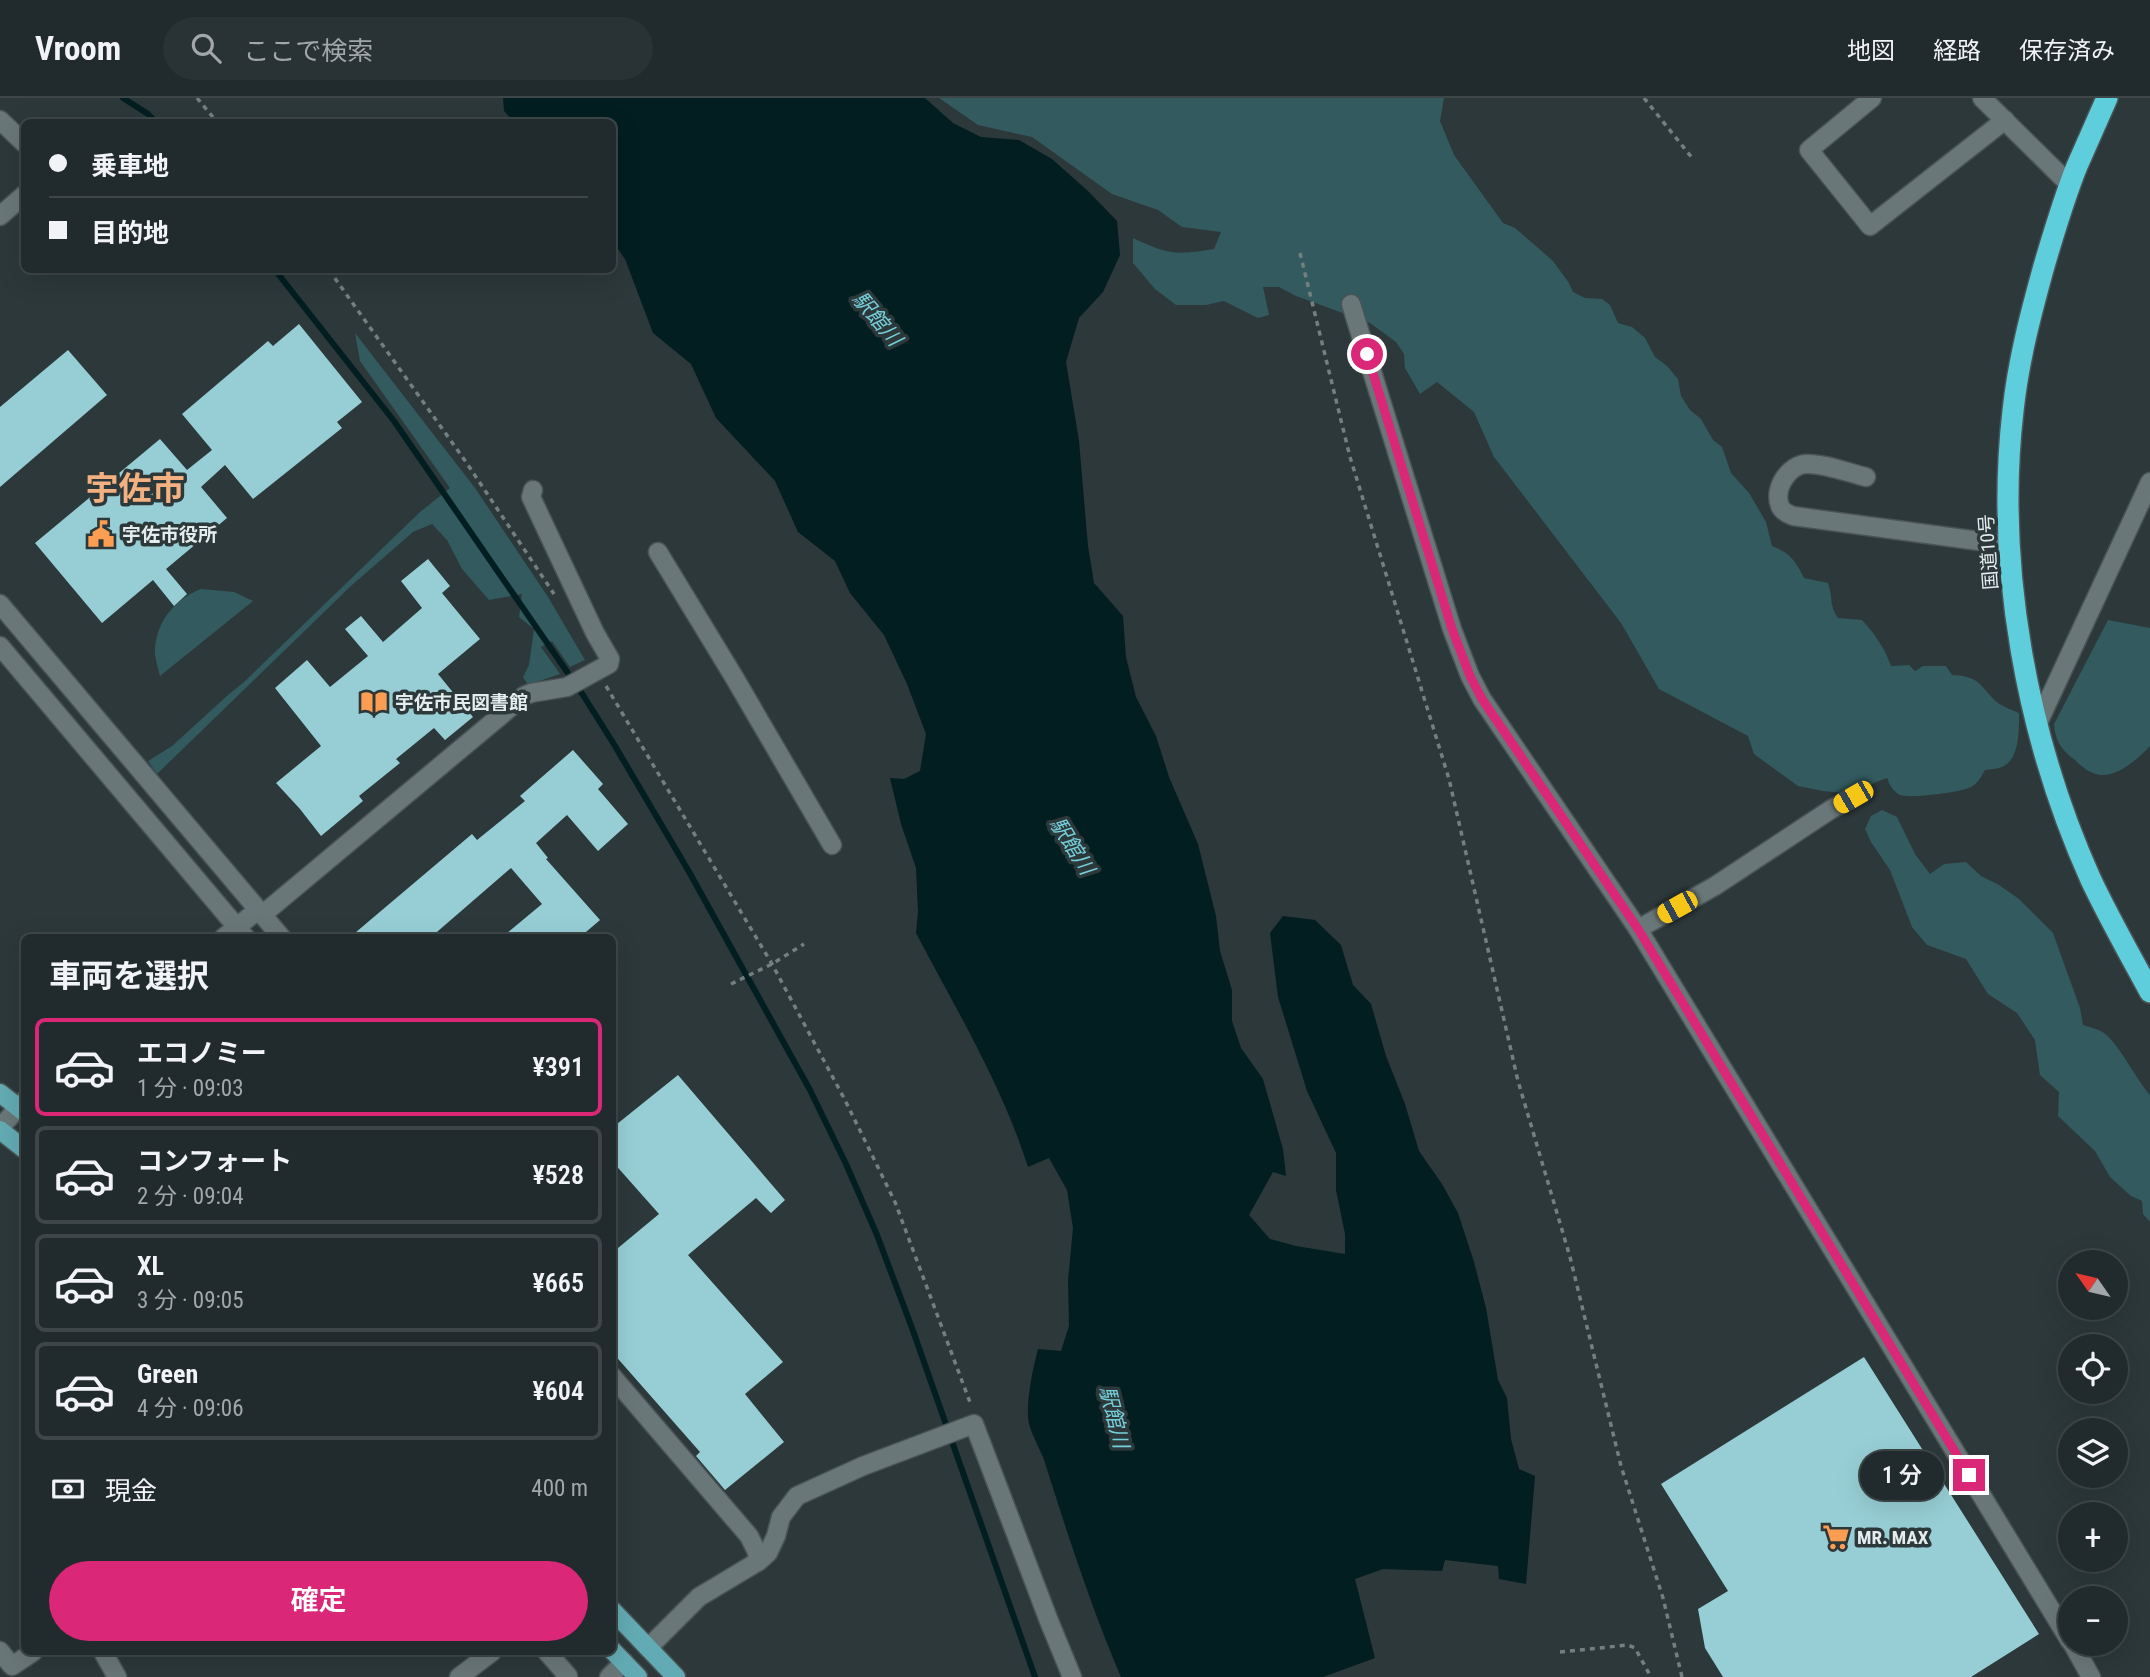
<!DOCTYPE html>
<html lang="ja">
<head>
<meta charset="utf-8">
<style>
	body { margin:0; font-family:"Roboto Condensed","Noto Sans JP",sans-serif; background:#293234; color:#f1f3f6; height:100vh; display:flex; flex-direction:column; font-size:26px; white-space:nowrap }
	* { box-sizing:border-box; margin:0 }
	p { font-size:23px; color:#a2a7a9 }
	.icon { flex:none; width:38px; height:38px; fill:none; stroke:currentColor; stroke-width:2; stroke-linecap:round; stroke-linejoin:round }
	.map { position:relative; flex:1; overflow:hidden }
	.panel { position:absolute; left:21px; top:836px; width:595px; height:721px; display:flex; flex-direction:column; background:#212a2c; border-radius:10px; box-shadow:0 7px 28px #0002,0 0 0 2px #3e4648 }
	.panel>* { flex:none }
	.guide { position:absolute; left:21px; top:21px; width:595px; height:154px; border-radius:10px; box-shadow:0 7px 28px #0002,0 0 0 2px #3e4648; display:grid; align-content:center; height:154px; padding:0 28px; background:#212a2c }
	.needle { width:46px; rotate:304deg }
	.buttons { position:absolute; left:2058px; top:1152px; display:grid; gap:14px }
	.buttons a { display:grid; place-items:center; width:70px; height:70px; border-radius:50%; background:#212a2c; box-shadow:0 7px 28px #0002,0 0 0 2px #3e4648; font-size:35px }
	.end { position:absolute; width:32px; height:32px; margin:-16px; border:9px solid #db2777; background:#fff; box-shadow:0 0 0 4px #fff }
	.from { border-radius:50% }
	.bubble { position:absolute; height:49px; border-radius:24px; background:#212a2c; box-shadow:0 7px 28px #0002,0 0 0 2px #3e4648; font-size:23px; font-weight:600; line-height:49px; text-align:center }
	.car { position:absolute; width:21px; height:42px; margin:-21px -10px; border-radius:9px; box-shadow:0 0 5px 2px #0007; background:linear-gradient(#f5c518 24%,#345 0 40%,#f5c518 0 76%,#345 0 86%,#f5c518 0) }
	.guide b { display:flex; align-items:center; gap:24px; height:66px; font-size:26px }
	.guide b+b { border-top:2px solid #3e4648 }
	.guide i { width:18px; height:18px; background:#f1f3f6 }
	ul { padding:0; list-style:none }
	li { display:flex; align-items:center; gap:21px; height:98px; margin:0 14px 10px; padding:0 14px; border:4px solid #3e4648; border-radius:10px }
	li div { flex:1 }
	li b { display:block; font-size:26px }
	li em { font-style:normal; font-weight:600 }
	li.active { border-color:#db2777 }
	li>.icon { width:63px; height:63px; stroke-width:1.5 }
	h2 { padding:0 28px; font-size:32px; line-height:84px }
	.pay { display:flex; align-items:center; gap:18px; height:77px; padding:0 28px; font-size:26px }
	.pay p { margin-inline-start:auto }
	.button { display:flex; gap:14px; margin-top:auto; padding:14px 28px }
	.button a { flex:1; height:80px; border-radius:42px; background:#db2777; color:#fff; font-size:28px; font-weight:600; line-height:80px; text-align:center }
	header { display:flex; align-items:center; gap:42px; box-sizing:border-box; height:98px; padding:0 35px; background:#212a2c; border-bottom:2px solid #3e4648 }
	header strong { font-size:33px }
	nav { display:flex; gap:38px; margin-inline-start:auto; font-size:24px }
	.search { width:490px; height:63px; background:#293234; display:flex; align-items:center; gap:18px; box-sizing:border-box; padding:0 24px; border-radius:38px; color:#a2a7a9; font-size:26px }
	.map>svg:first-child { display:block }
	.green { fill:#335a5f }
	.water { fill:#021e21 }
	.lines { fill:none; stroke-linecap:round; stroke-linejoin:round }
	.stream { stroke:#021e21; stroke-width:6 }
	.building { fill:#97ced5 }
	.minor-casing { stroke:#4a5456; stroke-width:21 }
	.major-casing { stroke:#4a5456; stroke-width:21 }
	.highway-casing { stroke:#4a5456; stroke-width:24 }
	.path { stroke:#747f80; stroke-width:3.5; stroke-dasharray:5 5; stroke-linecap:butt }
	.minor { stroke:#6a7779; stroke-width:18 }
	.major { stroke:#63abb4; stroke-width:18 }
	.highway { stroke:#5fcedc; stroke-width:21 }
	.route { stroke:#db2777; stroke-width:9 }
	.labels { text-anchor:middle; stroke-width:7; stroke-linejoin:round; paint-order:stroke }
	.poi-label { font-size:19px; font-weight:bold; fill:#e4eced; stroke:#2c383a; text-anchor:start }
	.street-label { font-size:19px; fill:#e4eced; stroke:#2c383a }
	.water-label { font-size:21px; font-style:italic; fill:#75cfdb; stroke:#2c383a }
	.town-label { font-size:33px; font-weight:bold; fill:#f3b081; stroke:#2c383a }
</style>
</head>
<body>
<header>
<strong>Vroom</strong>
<div class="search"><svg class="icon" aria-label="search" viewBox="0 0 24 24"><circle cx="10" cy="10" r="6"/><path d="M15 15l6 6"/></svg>ここで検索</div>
<nav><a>地図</a><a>経路</a><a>保存済み</a></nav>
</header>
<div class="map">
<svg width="2150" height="1579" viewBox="0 0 2150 1579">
	<rect width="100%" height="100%" fill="#2c383a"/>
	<!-- green -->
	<g class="green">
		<path d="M939,0H1444L1440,23L1454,57L1503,125L1515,130L1553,163L1569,185L1573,194L1585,200L1602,201L1610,207L1618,225L1632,229L1645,240L1655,259L1667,268L1678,281L1681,298L1690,312L1701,321L1713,342L1722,349L1731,375L1749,395L1766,424L1772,448C1789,454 1796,463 1804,480L1828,485C1833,499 1829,507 1838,520L1862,522C1874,535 1885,550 1891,568L1909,567L1915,573L1923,568H1946L1952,577C1981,578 1979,588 1998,605C2004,609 2012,612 2019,615C2019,632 2020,661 2002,669C1997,671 1990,671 1985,672C1981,679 1978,685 1971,689C1963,694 1909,701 1900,697C1893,693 1890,688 1887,680L1876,684L1855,696L1823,693L1798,688L1754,656L1748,638L1659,591L1621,525L1494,359L1474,314L1437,284L1420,296L1405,270L1404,256L1396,244L1370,225L1296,198L1279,189H1263L1269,217L1258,220L1224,203L1206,207H1176L1155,191L1133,165V140C1169,157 1176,157 1214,151L1221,134L1182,129L1158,112L1112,96L1032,39L978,27Z"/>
		<polygon points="355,235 475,390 548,499 585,562 570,569 552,543 541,549 560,576 528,587 523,579 529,567 534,531 519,519 522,496 489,502 462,471 447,442 432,426 413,434 352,487 157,676 148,663 172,648 228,597 244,584 420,414 450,390 360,263"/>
		<path d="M201,491L234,494L253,503L160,578C158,571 156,563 155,556C154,526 174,501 201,491Z"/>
		<path d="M2108,522L2150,530V648C2138,661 2113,684 2093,675C2087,673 2080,667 2075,662C2061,652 2055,642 2054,626Z"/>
		<path d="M1882,712L1897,719L1915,756L1930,776L1944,766L1966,764L1981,778L1999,787L2019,801L2053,835L2080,910L2083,927C2089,929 2098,931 2104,935C2119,946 2136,981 2150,997V1124L2143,1116L2142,1103L2131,1098L2110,1079L2095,1053L2058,1018L2059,994L2040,977L2035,942L2017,915L1988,896L1966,861L1927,847L1912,829L1890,772L1871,744L1865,731L1871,718Z"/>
	</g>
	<!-- water -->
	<path class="water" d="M503,0H925L953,25L981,39L1019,42L1052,61L1089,94L1117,123L1120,157L1103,194L1079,220L1066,264L1079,343L1088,448L1094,485L1123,518L1126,559L1136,599L1156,638L1169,679L1198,746L1216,818L1220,853L1232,892V923L1241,950L1263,981L1283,1051L1286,1078L1273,1074L1249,1117L1270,1141L1296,1148L1345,1156V1136L1336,1092V1055L1307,993L1278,899L1270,835L1283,818L1315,822L1341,847L1353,887L1371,906L1386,958L1405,1006L1419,1053L1442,1086L1458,1115L1474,1164L1486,1210L1498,1282L1507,1300L1511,1341L1519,1371L1535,1378L1526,1486L1499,1481L1498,1468L1445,1462L1442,1473L1383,1471L1355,1481L1375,1560L1323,1579H1121C1092,1511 1069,1441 1047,1371C1043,1355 1033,1341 1029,1326C1025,1305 1033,1271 1038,1251L1061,1253L1069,1228L1068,1183L1073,1130L1067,1092L1049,1060L1028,1069C1002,987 956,911 916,835L918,814L916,770L901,726L890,680L904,681L920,673L926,636L907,586L884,537L850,495L835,463L798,434L775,383L716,320L691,266L653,235L625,161L613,144L612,24H514L504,13Z"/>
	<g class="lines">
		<!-- stream -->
		<g class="stream">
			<polyline points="123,0 148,16 156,24"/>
			<polyline points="275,172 394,323 583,597 615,648 688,772 810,992 846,1066 877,1137 912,1230 1035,1579"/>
		</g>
	</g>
	<!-- building -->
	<g class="building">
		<polygon points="299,226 362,304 337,324 342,330 253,401 225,367 201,389 227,420 166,471 187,496 174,508 153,482 102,525 35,445 160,341 187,372 212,352 182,316 268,243 273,248"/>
		<polygon points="68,252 107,297 0,389 0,309"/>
		<polygon points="428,461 450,488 442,495 480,541 438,576 473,619 445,642 434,630 396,661 400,665 359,698 363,703 321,738 300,711 276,685 321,648 275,590 307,562 330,589 368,558 345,531 361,518 383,544 422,510 401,483"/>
		<polygon points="573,652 603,686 598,691 628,726 598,753 567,717 536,745 548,760 546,761 600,822 579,840 501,840 542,806 511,770 430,840 349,840 472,736 477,742 525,703 520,698"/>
		<polygon points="678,977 785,1102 771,1115 756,1100 688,1157 783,1264 745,1296 784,1344 725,1392 696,1358 700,1354 612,1254 612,1155 659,1116 612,1063 612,1030"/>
		<polygon points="1864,1259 2039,1536 1971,1579 1723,1579 1705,1550 1698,1511 1728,1493 1661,1386"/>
	</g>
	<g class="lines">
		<defs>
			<g id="minor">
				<polyline points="1872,0 1809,52 1870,128 2005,22"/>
				<polyline points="1982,0 2070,87"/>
				<polyline points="0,22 24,45"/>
				<polyline points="0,118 24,97"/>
				<polyline points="1351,206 1452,531 1470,578 1482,601 1638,831 2070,1543"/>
				<path d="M1866,379C1849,375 1823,365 1806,366C1789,367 1773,390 1780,408C1782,413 1788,416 1793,418L2009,447"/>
				<polyline points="658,454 734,579 832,747"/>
				<polyline points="0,506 282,840"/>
				<polyline points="0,548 246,840"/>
				<polyline points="2038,625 2150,384"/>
				<polyline points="262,817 524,598 531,595 567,589 609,566 610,561 595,535 531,399 533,392"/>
				<polyline points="1638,831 1715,788 1830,712 1853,699"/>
				<polyline points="223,840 258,812"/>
				<polyline points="0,1030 24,1003"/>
				<polyline points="612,1278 749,1438 756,1452 759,1463"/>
				<polyline points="2072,1545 2091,1579"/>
				<polyline points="648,1550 699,1499 759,1463 768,1455 776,1438 781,1419 797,1398 863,1368 974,1326 1049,1523 1072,1579"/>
				<polyline points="0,1553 12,1568 33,1554"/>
				<polyline points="103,1554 117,1579"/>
				<polyline points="547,1554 568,1578"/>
				<polyline points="459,1579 492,1554"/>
				<polyline points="609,1579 624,1564"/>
			</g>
			<g id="major">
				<polyline points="0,995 24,1014"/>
				<polyline points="0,1032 24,1051"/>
				<polyline points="612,1512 676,1579"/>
				<polyline points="612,1552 638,1579"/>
			</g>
			<path id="highway" d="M2107,0C2097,23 2087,45 2077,68C2064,100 2054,134 2044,168C2031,215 2018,264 2013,313C1995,468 2027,640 2091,782C2109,820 2130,857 2150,894"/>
		</defs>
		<!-- minor casing -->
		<use href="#minor" class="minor-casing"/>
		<!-- major casing -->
		<use href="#major" class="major-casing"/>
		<!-- highway casing -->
		<use href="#highway" class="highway-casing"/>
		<!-- path -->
		<g class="path">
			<polyline points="197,0 217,24"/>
			<polyline points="1644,0 1693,61"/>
			<polyline points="1300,155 1350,359 1449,681 1518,983 1570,1159 1621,1368 1663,1500 1682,1579"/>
			<polyline points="329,172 466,364 554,496"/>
			<polyline points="606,588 772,866 845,1002 895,1104 971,1307"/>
			<polyline points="731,886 772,866 804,846"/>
			<polyline points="1560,1554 1628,1547 1635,1550 1651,1579"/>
		</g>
		<!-- minor -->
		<use href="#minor" class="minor"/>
		<!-- major -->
		<use href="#major" class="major"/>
		<!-- highway -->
		<use href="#highway" class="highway"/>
	</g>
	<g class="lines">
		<!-- route -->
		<polyline class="route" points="1367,256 1452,531 1470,578 1482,601 1638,831 1969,1377"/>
	</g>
	<!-- icons -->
	<defs>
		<symbol id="civic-bare" viewBox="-9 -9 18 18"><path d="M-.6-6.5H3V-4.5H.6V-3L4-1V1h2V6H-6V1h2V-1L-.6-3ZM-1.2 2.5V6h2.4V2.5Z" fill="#fc9d54" stroke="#2c383a" stroke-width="2.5" paint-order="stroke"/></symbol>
		<symbol id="library-bare" viewBox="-9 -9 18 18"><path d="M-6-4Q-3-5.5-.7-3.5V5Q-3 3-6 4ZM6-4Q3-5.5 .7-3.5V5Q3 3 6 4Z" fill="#fc9d54" stroke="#2c383a" stroke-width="2.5" paint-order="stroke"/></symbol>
		<symbol id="supermarket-bare" viewBox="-9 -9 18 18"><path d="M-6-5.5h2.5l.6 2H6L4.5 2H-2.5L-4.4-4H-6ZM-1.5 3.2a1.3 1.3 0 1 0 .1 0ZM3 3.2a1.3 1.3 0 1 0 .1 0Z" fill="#fc9d54" stroke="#2c383a" stroke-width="2.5" paint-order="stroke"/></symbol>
	</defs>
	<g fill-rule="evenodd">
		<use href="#civic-bare" x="82" y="417" width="38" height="38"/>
		<use href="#library-bare" x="355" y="585" width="38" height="38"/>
		<use href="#supermarket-bare" x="1817" y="1420" width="38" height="38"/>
	</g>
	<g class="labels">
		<!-- poi labels -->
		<g class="poi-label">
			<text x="122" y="443">宇佐市役所</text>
			<text x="395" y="611">宇佐市民図書館</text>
			<text x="1857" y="1446">MR. MAX</text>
		</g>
		<!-- street labels -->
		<g class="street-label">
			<text transform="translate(1988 454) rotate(-94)" y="7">国道10号</text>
		</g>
		<!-- water labels -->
		<g class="water-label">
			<text transform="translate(877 221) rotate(50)" y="7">駅館川</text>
			<text transform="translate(1072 748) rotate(58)" y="7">駅館川</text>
			<text transform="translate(1114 1319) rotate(76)" y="7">駅館川</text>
		</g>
		<!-- town labels -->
		<g class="town-label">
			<text x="135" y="402">宇佐市</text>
		</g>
	</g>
</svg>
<div class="buttons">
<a><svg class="needle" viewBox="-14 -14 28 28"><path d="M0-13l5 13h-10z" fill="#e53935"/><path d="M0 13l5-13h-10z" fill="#a2a7a9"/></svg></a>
<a><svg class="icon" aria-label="locate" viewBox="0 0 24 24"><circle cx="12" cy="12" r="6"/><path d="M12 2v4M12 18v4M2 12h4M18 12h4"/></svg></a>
<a><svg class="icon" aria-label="layers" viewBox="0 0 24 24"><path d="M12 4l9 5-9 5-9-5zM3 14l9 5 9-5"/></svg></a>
<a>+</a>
<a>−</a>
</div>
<i class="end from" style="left:1367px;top:256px"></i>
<i class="end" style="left:1969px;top:1377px"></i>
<div class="bubble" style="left:1860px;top:1353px;width:84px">1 分</div>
<i class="car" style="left:1853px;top:699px;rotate:240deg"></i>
<i class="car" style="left:1677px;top:809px;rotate:241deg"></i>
<div class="guide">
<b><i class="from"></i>乗車地</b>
<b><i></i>目的地</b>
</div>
<section class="panel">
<h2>車両を選択</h2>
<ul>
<li class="active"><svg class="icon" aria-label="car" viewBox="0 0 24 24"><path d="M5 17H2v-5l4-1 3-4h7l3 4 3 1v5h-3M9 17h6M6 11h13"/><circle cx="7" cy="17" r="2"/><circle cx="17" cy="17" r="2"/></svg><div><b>エコノミー</b><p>1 分 · 09:03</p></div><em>¥391</em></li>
<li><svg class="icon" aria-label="car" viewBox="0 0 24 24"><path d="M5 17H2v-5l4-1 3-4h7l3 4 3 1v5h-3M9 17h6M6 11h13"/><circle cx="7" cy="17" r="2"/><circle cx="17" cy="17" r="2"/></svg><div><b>コンフォート</b><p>2 分 · 09:04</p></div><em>¥528</em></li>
<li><svg class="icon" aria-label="car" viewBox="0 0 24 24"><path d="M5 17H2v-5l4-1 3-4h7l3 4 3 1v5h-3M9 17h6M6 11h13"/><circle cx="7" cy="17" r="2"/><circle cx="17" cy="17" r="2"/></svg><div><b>XL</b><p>3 分 · 09:05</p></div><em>¥665</em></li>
<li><svg class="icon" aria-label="car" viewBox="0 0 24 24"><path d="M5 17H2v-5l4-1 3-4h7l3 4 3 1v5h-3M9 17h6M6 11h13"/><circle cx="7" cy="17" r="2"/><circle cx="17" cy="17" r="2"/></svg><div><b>Green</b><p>4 分 · 09:06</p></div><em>¥604</em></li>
</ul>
<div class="pay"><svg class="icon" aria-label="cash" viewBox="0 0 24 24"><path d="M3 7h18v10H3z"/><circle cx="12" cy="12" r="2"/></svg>現金<p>400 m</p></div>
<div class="button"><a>確定</a></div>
</section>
</div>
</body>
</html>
